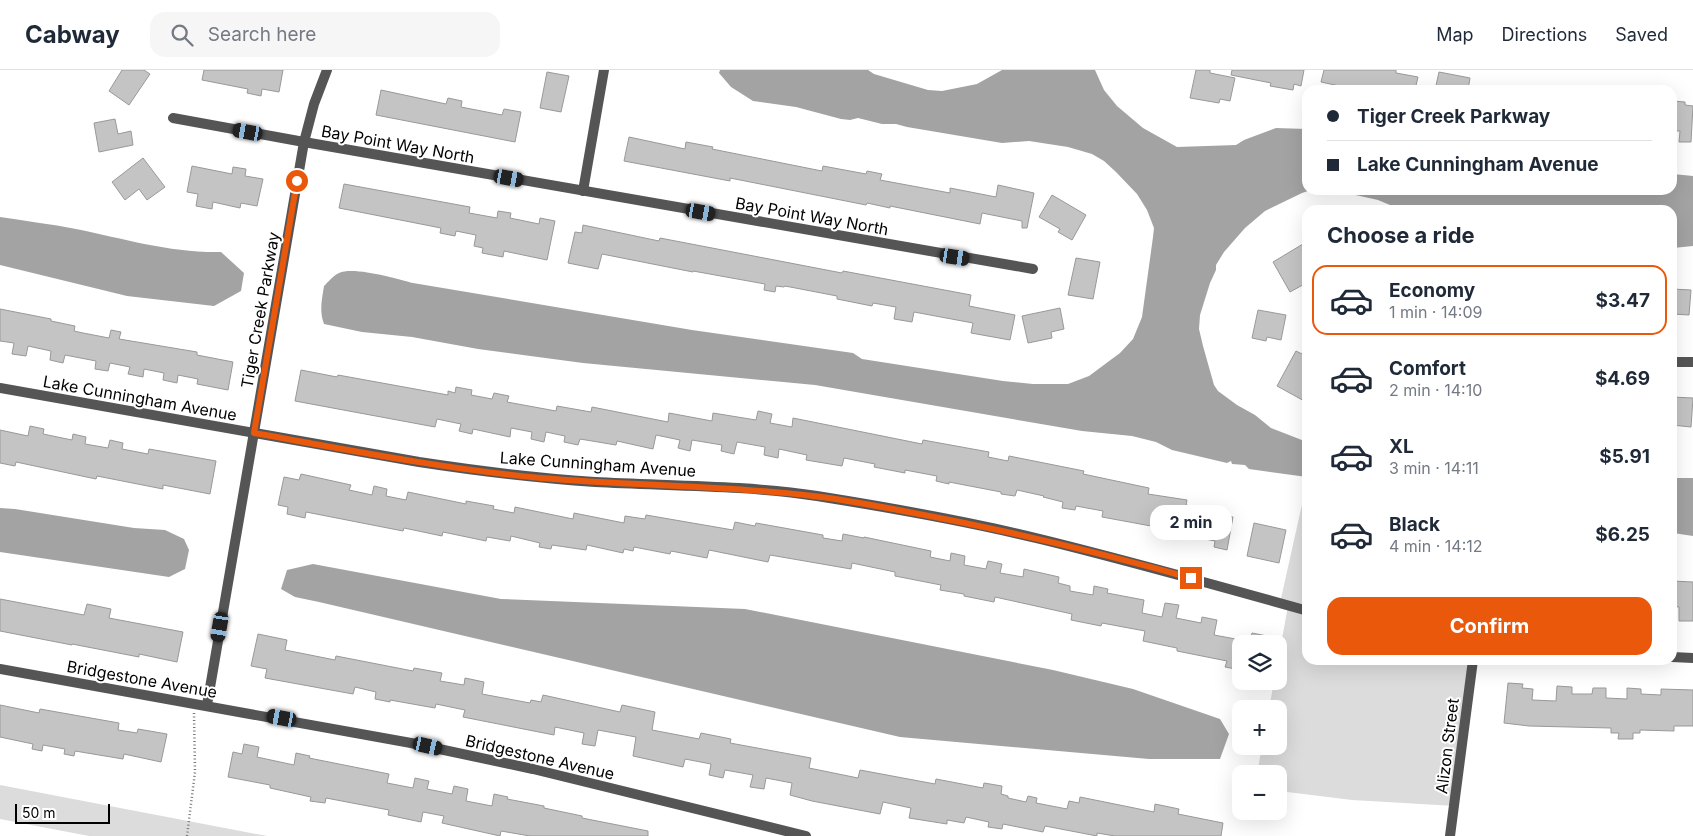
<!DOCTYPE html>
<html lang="en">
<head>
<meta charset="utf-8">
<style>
	body { margin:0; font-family:Inter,sans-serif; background:#f6f6f7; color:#1f2937; height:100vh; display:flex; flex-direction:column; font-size:19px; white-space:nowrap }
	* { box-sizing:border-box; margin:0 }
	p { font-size:16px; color:#747a83 }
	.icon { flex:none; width:28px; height:28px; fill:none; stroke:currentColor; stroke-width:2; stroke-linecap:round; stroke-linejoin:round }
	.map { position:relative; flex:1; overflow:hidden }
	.side { position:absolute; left:1302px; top:135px; width:375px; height:460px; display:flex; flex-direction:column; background:#fff; border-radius:15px; box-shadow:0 5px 20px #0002 }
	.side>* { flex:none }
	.top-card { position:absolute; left:1302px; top:15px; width:375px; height:110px; border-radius:15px; box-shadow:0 5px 20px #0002; display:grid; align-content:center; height:110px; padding:0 25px; background:#fff }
	.controls { position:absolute; left:1232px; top:565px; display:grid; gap:10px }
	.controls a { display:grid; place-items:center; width:55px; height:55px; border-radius:10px; background:#fff; box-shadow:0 5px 20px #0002; font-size:25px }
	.scale { position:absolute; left:15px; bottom:12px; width:95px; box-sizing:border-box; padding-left:5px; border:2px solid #000; border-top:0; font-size:14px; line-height:18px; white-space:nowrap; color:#000; -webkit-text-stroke:4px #fff; paint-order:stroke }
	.end { position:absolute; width:22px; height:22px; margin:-11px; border:6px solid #ea580c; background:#fff; box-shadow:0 0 0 2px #fff }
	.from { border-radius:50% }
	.bubble { position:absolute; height:35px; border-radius:15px; background:#fff; box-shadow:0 5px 20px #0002; font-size:16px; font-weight:700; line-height:35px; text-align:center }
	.car { position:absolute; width:15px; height:30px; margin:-15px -8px; border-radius:6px; box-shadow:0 0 4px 1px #0007; background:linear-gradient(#222 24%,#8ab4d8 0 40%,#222 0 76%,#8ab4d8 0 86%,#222 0) }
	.top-card b { display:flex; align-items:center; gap:18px; height:48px; font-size:19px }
	.top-card b+b { border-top:1px solid #e0e1e3 }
	.top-card i { width:12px; height:12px; background:#1f2937 }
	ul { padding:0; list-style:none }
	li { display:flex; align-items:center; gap:15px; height:70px; margin:0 10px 8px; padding:0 15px; border:2px solid transparent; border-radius:15px }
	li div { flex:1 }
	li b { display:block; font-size:19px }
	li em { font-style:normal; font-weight:700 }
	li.on { border-color:#ea580c }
	li>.icon { width:45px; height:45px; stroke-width:1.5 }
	h2 { padding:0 25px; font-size:22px; line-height:60px }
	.cta { display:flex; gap:10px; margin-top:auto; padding:10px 25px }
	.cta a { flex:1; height:58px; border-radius:15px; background:#ea580c; color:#fff; font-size:20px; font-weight:700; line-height:58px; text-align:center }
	header { display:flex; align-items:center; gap:30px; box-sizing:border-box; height:70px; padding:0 25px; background:#fff; border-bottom:1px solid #e0e1e3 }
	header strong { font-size:24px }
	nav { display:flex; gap:28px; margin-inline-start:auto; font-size:18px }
	.search { width:350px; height:45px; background:#f6f6f7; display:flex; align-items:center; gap:12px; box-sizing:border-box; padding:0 18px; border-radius:15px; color:#747a83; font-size:19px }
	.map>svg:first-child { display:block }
	.green { fill:#dcdcdc }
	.water { fill:#a3a3a3 }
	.building { fill:#c4c4c4; stroke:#999 }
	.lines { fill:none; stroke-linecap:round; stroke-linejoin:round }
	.path { stroke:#777; stroke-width:2.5; stroke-dasharray:1 2.5; stroke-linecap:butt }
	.street { stroke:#555; stroke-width:10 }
	.route { stroke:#ea580c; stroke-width:6 }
	.labels { text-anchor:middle; stroke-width:4; stroke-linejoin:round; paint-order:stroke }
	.street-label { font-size:16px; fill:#000; stroke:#fff }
</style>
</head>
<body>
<header>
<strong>Cabway</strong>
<div class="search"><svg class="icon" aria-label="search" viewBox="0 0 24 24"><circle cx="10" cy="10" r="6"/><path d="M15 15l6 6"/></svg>Search here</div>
<nav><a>Map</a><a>Directions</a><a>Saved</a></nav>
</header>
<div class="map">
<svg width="1693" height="766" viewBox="0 0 1693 766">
	<rect width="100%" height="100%" fill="#fff"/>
	<!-- green -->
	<g class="green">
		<polygon points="1307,412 1308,590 1473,590 1455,736 1352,730 1279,721 1279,704 1257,704 1262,676 1279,676 1279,639 1269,639 1274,611 1279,611 1279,585 1288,536 1280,533"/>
		<polygon points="0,715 267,766 89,766 0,749"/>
	</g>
	<!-- water -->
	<g class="water">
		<path d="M720,0H868L874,4L928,20L942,21L977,14L1002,0H1095L1104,20L1117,36L1143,58L1177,77L1236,75L1244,70L1276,58L1307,59L1308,120H1311L1302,123L1265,141L1245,158L1224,182L1216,195V200L1210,213L1200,245L1199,259L1203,276L1214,315L1218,321L1237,335L1255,345L1271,358L1307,372V407L1249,399L1245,395L1232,394L1231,391L1227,393L1172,380L1156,372L1132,366L1082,361L815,315L583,293L478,279L412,267L362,262L324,254C319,241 322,229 324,216C328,212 334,205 339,203C354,196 397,209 413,213L692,260L853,283L862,289L1003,311L1033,314H1068L1089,306L1120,283L1133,269L1142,247L1153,167L1154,158L1147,140L1137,124L1116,102L1104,91L1092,84L1068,77L1029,71L1002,73L907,57L896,54H882L858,48L850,50L841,49L796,37L753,31L731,17L719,3Z"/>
		<polygon points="1673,104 1693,106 1693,176 1673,178 1672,140 1402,140 1378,130 1333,120 1672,120"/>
		<path d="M0,147C25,151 51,154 76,159C125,169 171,183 221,182L244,203L241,221L214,236L127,226L0,195Z"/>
		<polygon points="1673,408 1693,408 1693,466 1673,463"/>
		<polygon points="0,438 15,439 134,458 165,460 184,469 189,480 185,499 169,507 0,482"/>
		<polygon points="313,494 501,529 745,539 1053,600 1133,619 1220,649 1229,664 1220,689 1149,689 900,667 319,532 295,527 281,519 287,500"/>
	</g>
	<!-- building -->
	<g class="building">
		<polygon points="122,0 144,0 150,4 129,35 109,21"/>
		<polygon points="204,0 283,0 279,22 262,19 261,26 247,23 248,19 202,10"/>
		<polygon points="1196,0 1210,0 1210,3 1235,8 1230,31 1220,29 1219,33 1190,28"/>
		<polygon points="1232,0 1304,0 1301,16 1294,14 1293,20 1270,16 1271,13 1231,5"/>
		<polygon points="1324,0 1396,0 1396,3 1418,7 1415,20 1358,20 1321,12"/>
		<polygon points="547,2 569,6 561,42 540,38"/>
		<polygon points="1439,2 1470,8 1468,20 1435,20"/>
		<polygon points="381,20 446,34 448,28 462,31 461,37 502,45 504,39 521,42 515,72 376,45"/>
		<polygon points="1672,31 1685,32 1685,35 1693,36 1691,72 1679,72 1680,61 1672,61"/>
		<polygon points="115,49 118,64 131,61 133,75 99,82 94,53"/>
		<polygon points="629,67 685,79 686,72 713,77 712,79 822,101 823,96 866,104 867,101 882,104 880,110 950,123 950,118 996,127 998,115 1034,123 1027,158 1022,158 1022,151 982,143 980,154 890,136 890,138 867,133 866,135 730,108 730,111 624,91"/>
		<polygon points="143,88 165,117 147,130 139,119 125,130 112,112"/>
		<polygon points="192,96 232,104 233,97 246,99 245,106 263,109 257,136 241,133 240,138 213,132 212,139 196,136 198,124 187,122"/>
		<polygon points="344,114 470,137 469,143 497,148 498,141 511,143 510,148 539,154 540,148 555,151 547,190 504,181 503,187 482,183 483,178 474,176 476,165 456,161 455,166 440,163 441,158 339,138"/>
		<polygon points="1052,125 1086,145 1072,170 1058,162 1060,159 1039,147"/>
		<polygon points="583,155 659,171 660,168 842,203 843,201 971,225 969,236 1015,245 1010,270 971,263 973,253 914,242 912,252 894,249 896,237 873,233 872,236 837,229 837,226 785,216 784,217 776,216 775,222 764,220 765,214 693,201 693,202 602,184 598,199 568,193 575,162 582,163"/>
		<polygon points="1308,171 1308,212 1290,222 1273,192"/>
		<polygon points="1076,188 1100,192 1093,229 1068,225"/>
		<polygon points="1672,219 1691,220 1689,245 1672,244"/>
		<polygon points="1060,238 1064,259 1051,262 1052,268 1028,273 1022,246"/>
		<polygon points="0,239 51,249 51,251 75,256 74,261 83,263 109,268 111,260 121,262 119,269 197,282 197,285 233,292 228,320 197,314 198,309 178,305 177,313 163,310 164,303 144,299 143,307 128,304 130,297 110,293 108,301 95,299 96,291 65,285 63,293 50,290 51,281 28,276 26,286 12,284 14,273 0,271"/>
		<polygon points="1258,240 1286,245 1281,270 1267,267 1266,271 1252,268"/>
		<polygon points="1296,281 1308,287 1308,333 1277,316"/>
		<polygon points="301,300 337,307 338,305 448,325 448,321 455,323 456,317 472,320 471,325 492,329 494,323 509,326 507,332 556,341 557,336 591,342 592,337 668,352 669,343 712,351 713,343 756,350 758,341 772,344 770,353 792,357 793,348 922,374 923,370 989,382 988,387 1008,391 1009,386 1084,401 1083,404 1149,418 1148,424 1187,430 1186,435 1215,441 1215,439 1225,441 1224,445 1233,447 1227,480 1214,477 1215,471 1161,460 1162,458 1102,447 1103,441 1076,436 1075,440 1062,438 1063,432 1043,427 1044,426 1017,420 1015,426 1001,424 1001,422 949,412 949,414 936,411 937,406 905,400 905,403 874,397 875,394 844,388 842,396 806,390 807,385 779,379 778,388 764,385 765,377 737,372 734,384 721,381 722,375 692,370 690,381 678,378 680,370 656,365 653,379 617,371 616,375 580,369 578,375 564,372 565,366 546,362 544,372 531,369 532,362 511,358 510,367 473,359 472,364 459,361 461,354 437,349 435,357 295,331"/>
		<polygon points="1672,327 1693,328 1691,357 1672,355"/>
		<polygon points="30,356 44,359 43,364 72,370 73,364 86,367 85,374 108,378 110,370 123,373 122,379 148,384 149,379 216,391 210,424 163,415 163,419 97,406 96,409 16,392 15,396 0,393 0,360 28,366"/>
		<polygon points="301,404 351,415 349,420 372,425 374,416 387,419 386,426 406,430 408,422 466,434 466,431 494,436 493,439 514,443 515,437 573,449 574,443 624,453 625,446 645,449 646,445 733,460 735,452 755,456 756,453 823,465 823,468 842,471 843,464 864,468 864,467 931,481 930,487 950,491 951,483 965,486 964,495 986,499 988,491 1002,494 1000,503 1023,507 1024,499 1059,507 1058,513 1070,516 1070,521 1093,525 1094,516 1108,519 1107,523 1144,530 1142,543 1162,547 1165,533 1179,535 1176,548 1201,553 1202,547 1217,550 1214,565 1241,570 1241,600 1225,597 1227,591 1177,581 1177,578 1143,571 1145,561 1102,553 1101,556 1071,550 1072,544 995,527 994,532 964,526 964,524 940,520 941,515 895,506 895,502 852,493 851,499 770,485 768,492 709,480 707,488 671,481 670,484 634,477 633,481 624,479 623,483 587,475 586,480 552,475 551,479 539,477 540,473 511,466 510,471 487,467 486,471 443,462 442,466 404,458 403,461 306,442 305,448 287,444 288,437 278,435 284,407 299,410"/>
		<polygon points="1254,453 1286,460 1279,493 1247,486"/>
		<polygon points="1672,511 1693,512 1693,551 1679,551 1679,537 1672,536"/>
		<polygon points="0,529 84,545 87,534 111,539 109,548 183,562 177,592 139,584 139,587 72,574 72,575 0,561"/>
		<polygon points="1252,563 1282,569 1282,574 1250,574"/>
		<polygon points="258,564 287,570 285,580 335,590 336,586 413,601 414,598 442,603 440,611 464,615 465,608 484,612 482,624 530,633 531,630 541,632 543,625 620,642 622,635 655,642 652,660 699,669 701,663 731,669 730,673 811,688 809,698 858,708 860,700 935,714 936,709 983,718 984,713 1002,716 1001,724 1008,726 1008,728 1026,732 1028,726 1037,728 1036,733 1067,739 1069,731 1079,733 1080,727 1154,742 1155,734 1179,739 1178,744 1223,753 1221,766 1115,766 1097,763 1097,766 1045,756 1043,762 1003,754 1002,759 988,757 989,752 966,747 964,753 947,750 947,754 909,748 911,738 883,732 880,744 812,731 790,725 792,713 766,708 764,719 750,717 753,705 725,700 723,708 709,705 711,694 685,689 683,697 633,686 636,667 598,660 595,676 582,674 584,663 555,657 554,665 463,647 465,640 436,634 435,638 390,630 390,632 375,629 376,622 355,617 353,624 265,608 267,599 251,596"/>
		<polygon points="1508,613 1523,614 1522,618 1533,619 1532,630 1556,631 1557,616 1572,617 1572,624 1592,624 1593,618 1606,618 1606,628 1627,629 1627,618 1641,619 1641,624 1661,625 1661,619 1693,620 1693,656 1674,656 1674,661 1640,660 1640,663 1633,663 1633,669 1618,669 1619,663 1611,663 1611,658 1529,656 1504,653"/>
		<polygon points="0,635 39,643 40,639 119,653 118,660 137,663 138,659 167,664 161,692 124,684 123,689 75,681 74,686 64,684 65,679 43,675 42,681 32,679 33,674 0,667"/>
		<polygon points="244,674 259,677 257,687 294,695 296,683 310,686 309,688 389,704 387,713 413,718 415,708 429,711 427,719 452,724 454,716 468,719 466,731 492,736 494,724 508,727 507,729 544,736 544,738 582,746 582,748 648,761 648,766 530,766 501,761 500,766 442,753 444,746 423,742 421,752 388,745 389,740 326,728 325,733 310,731 311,727 270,718 270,715 228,707 233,682 242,684"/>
	</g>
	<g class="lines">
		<!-- path -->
		<polyline class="path" points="187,766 195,702 194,643"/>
		<!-- street -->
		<g class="street">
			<polyline points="173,48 304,72 1033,199"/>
			<polyline points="583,121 604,0"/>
			<polyline points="1672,292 1693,292"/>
			<path d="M0,318L419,392C478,401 536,408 595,412C669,416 744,415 817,426C892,438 967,451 1040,469C1130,491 1219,516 1308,541"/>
			<polyline points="1672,587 1693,588"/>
			<polyline points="0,599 411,673 533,699 806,766"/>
			<polyline points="207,635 304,72 314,34 327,0"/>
			<polyline points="1450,766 1473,590"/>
		</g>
	</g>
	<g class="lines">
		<!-- route -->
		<path class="route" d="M297,111L254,363C349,380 445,399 541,408C632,416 723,415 813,426C841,429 870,435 898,440C997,458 1094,481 1191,508"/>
	</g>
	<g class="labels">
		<!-- street labels -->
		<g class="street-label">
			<text transform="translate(398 74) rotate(10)" y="6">Bay Point Way North</text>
			<text transform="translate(812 146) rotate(10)" y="6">Bay Point Way North</text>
			<text transform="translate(260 240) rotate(-80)" y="6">Tiger Creek Parkway</text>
			<text transform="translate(140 328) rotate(10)" y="6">Lake Cunningham Avenue</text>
			<text transform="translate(598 394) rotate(4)" y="6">Lake Cunningham Avenue</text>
			<text transform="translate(142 609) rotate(10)" y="6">Bridgestone Avenue</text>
			<text transform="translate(1447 676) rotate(-83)" y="6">Alizon Street</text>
			<text transform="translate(540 687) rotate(13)" y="6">Bridgestone Avenue</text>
		</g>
	</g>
</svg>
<div class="controls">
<a><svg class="icon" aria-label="layers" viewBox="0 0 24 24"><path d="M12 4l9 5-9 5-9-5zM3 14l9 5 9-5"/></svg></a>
<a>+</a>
<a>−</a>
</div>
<div class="scale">50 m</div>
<i class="end from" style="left:297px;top:111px"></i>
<i class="end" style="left:1191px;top:508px"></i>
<div class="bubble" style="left:1150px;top:435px;width:82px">2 min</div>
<i class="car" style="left:248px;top:62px;rotate:280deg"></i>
<i class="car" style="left:509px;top:108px;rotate:100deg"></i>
<i class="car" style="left:701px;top:142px;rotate:100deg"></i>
<i class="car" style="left:955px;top:187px;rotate:99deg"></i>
<i class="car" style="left:220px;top:557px;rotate:190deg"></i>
<i class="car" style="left:282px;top:648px;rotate:280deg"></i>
<i class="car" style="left:428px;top:676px;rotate:103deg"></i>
<div class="top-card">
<b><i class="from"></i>Tiger Creek Parkway</b>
<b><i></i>Lake Cunningham Avenue</b>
</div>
<section class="side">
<h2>Choose a ride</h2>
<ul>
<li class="on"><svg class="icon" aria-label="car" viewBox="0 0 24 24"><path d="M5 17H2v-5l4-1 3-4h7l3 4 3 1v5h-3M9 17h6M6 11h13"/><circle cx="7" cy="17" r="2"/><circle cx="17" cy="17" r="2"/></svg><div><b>Economy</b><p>1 min · 14:09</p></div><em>$3.47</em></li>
<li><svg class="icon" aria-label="car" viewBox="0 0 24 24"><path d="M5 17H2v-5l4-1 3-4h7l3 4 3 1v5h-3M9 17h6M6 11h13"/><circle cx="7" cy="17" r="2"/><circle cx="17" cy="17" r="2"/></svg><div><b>Comfort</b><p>2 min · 14:10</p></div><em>$4.69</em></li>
<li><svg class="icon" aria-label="car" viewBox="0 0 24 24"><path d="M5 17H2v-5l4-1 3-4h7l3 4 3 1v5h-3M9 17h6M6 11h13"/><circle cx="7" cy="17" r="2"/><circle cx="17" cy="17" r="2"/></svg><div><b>XL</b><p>3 min · 14:11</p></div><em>$5.91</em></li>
<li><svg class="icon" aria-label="car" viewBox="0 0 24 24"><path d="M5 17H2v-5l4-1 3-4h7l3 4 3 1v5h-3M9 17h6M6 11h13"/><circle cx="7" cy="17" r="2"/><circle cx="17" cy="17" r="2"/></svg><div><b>Black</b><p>4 min · 14:12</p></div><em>$6.25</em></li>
</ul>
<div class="cta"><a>Confirm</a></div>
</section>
</div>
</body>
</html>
